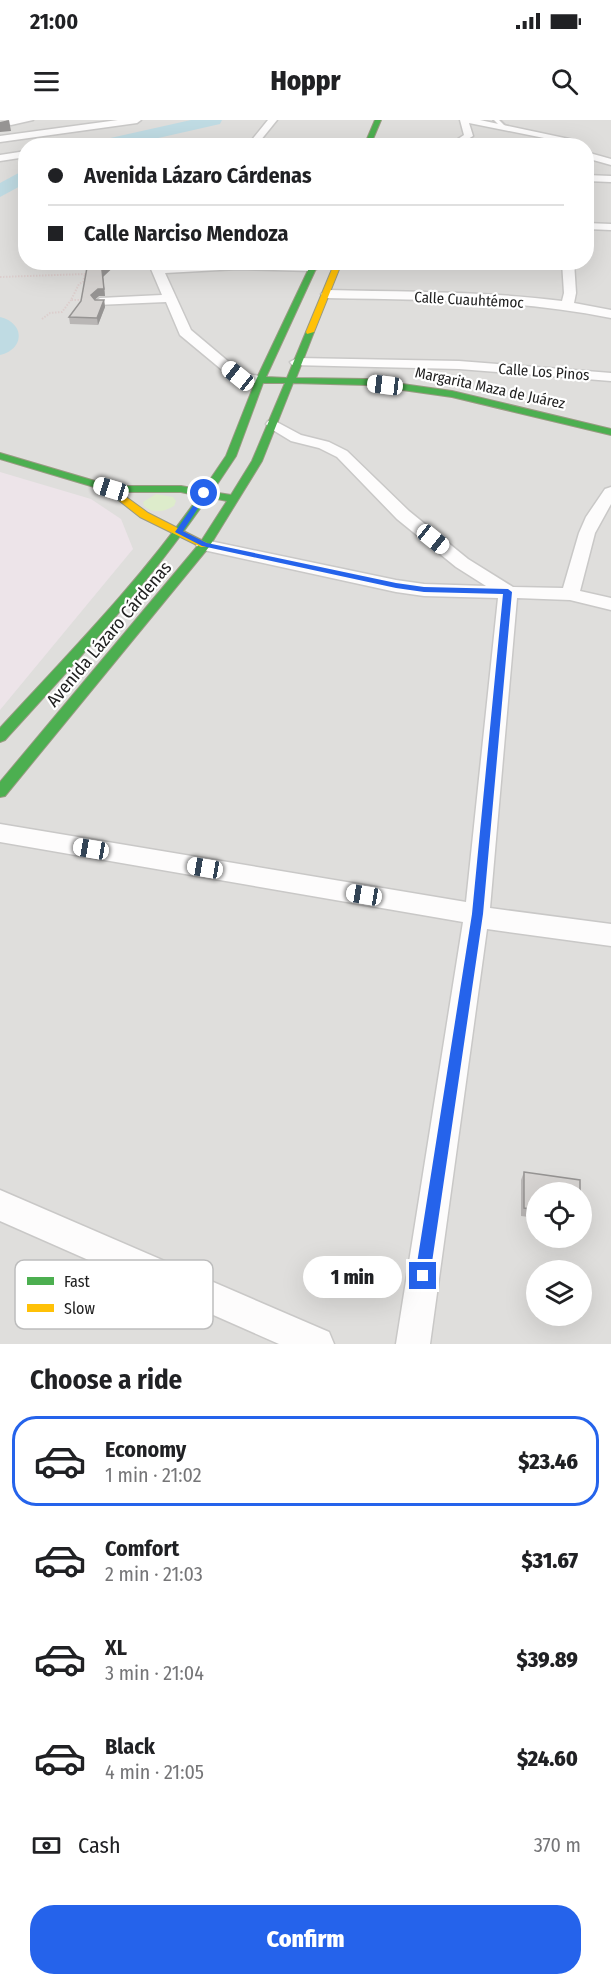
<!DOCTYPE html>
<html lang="en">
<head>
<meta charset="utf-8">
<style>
	body { margin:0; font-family:"Fira Sans Condensed",sans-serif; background:#f6f6f6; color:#202124; height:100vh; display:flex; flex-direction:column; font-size:22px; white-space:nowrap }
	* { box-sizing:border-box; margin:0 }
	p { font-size:20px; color:#757577 }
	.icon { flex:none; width:33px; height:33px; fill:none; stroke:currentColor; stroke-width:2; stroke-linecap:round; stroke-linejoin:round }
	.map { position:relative; height:1224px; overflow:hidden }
	.panel { display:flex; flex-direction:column; background:#fff; flex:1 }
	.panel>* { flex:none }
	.guide { position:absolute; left:18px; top:18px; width:576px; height:132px; border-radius:24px; box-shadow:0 6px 24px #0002; display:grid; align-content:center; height:132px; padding:0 30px; background:#fff }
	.buttons { position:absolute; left:526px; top:1062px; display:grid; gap:12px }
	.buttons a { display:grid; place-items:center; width:66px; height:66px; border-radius:50%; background:#fff; box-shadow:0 6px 24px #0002; font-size:30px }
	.end { position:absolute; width:27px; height:27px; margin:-14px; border:8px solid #2563eb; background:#fff; box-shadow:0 0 0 3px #fff }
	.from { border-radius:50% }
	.bubble { position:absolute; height:42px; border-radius:21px; background:#fff; box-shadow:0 6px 24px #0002; font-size:20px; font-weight:800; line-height:42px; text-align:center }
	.car { position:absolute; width:18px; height:36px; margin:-18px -9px; border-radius:8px; box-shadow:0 0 4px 2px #0007; background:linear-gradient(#fff 24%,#345 0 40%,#fff 0 76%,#345 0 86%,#fff 0) }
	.guide b { display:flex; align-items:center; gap:21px; height:57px; font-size:22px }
	.guide b+b { border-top:2px solid #e0e0e0 }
	.guide i { width:15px; height:15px; background:#202124 }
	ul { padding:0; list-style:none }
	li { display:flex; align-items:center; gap:18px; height:90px; margin:0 12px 9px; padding:0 18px; border:3px solid transparent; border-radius:24px }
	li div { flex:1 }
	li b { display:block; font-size:22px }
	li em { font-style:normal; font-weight:800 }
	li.current { border-color:#2563eb }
	li>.icon { width:54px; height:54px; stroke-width:1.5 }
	h2 { padding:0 30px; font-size:27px; line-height:72px }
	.pay { display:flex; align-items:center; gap:15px; height:66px; padding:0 30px; font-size:22px }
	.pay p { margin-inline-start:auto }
	.action { display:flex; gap:12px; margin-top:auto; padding:12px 30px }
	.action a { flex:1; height:69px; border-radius:24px; background:#2563eb; color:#fff; font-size:24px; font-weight:800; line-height:69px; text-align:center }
	.status { display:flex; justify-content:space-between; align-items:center; height:42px; padding:0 30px; background:#fff; direction:ltr }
	.status svg { height:16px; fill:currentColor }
	header { display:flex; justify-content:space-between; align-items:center; height:78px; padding:0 30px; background:#fff; font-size:27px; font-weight:800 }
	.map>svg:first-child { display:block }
	.residential { fill:#dfdedc; fill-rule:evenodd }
	.industrial { fill:#ede4e9 }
	.grass { fill:#ddeccb }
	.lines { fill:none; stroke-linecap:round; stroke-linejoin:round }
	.river { fill:#bfdbe3; fill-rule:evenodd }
	.lane-casing { stroke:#c9c8c7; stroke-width:4 }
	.street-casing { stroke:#c9c8c7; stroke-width:3 }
	.fast-casing { stroke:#999a82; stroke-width:2 }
	.slow-casing { stroke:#999a82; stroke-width:2 }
	.path { stroke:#dccecd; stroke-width:2; stroke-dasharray:1.5 1.5; stroke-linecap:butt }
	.lane { fill:#fdfcfc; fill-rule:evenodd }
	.street { fill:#fdfcfc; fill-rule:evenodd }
	.fast { fill:#4caf50; fill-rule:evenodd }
	.slow { fill:#ffc107; fill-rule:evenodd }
	.wall { fill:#b9b6b5 }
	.shaded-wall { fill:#969493 }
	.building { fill:#d7d4d2; stroke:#969493; stroke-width:1.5 }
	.route { fill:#2563eb }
	.labels { text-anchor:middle; stroke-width:4.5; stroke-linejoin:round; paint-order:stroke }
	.far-street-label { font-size:15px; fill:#222; stroke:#fff }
	.street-label { font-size:18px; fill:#222; stroke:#fff }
	.key { fill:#fff; stroke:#bdbdbd; stroke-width:1.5 }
	.key-label { font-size:16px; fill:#222 }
</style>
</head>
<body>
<div class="status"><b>21:00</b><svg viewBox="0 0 49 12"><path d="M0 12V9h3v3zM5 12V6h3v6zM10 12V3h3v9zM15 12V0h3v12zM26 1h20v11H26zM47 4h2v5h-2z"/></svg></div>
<header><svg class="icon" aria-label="menu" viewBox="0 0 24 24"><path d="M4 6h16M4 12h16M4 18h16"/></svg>Hoppr<svg class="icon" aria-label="search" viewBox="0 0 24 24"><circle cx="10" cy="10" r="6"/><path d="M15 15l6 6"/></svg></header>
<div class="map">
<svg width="611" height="1224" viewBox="0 0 611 1224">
	<rect width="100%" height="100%" fill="#f0eeeb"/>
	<!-- residential -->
	<path class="residential" d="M0,0H611V1224H0ZM26,26H586V142H26ZM537,1072H582V1118H537ZM537,1150H582V1196H537Z"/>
	<!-- industrial -->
	<polygon class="industrial" points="0,352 91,379 121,399 133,429 0,590"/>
	<!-- grass -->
	<path class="grass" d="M156,374L173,377L176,381L174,386C164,392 153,394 144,386L143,382Z"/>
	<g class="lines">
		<!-- river -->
		<g class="river">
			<polygon points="191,0 222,0 220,4 123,26 89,26 97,21"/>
			<polygon points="26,49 26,63 0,77 0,63"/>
			<path d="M0,197C25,203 25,229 0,235Z"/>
		</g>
		<defs>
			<polygon id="lane" points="494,0 499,0 506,7 502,8"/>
			<g id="street">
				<polygon points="8,0 33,0 11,5 8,4"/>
				<polygon points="118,0 141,0 137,3 0,22 0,16"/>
				<polygon points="268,0 277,0 256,26 247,26"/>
				<polygon points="460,0 480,0 574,20 569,23 469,3 473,16 456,26 452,23 464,15"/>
				<polygon points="26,31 26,37 0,41 0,35"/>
				<polygon points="586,32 611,39 611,45 586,38"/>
				<polygon points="586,55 611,56 611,62 586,61"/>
				<polygon points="586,103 611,104 611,110 586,109"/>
				<polygon points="148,142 160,142 162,146 238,143 313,145 319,148 313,151 238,149 165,153 191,210 242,253 265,257 267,260 260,264 233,259 180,215 166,182 96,185 94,182 100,178 162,175"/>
				<polygon points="470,142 482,142 482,143 476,146"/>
				<path d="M562,142H574L576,173L574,183L611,190V198C517,179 422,180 327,178L321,174L327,170C405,172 484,171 562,181L564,173Z"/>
				<polygon points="297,238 459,241 611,253 611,261 459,249 292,245 290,242"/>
				<polygon points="273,300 301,315 329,322 347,331 409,391 468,439 513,467 563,468 579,413 586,397 605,369 611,367 611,384 595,413 580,471 611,478 611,490 570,480 517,478 490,788 611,804 611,826 487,809 430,1224 396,1224 463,802 0,722 0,704 466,782 498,478 424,476 396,472 199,429 196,425 199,421 205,420 396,460 424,464 486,466 456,447 397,399 337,337 319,328 291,321 268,307 266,304 268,301"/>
				<polygon points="0,1070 329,1212 334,1224 279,1224 0,1101"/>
			</g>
			<g id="fast">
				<polygon points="375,0 381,0 370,26 364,26"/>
				<path d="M312,142H319L266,257L287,258L306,212L310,210L314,212L296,258L367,259L452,271L611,309V315L452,277L367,265L293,263L262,341L209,427L5,676L0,677V662L200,423L227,381L208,377C148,465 76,542 5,620L0,622V608C69,533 141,460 199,376L181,372H111L0,339V333L112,366H181L203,370L226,336L256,260ZM263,263H285L252,341L231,375L212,372L236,336Z"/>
			</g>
			<g id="slow">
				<polygon points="335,142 342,142 314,212 307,214 306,212"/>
				<polygon points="111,366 148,393 211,425 209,427 201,427 140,397 107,371 107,367"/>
			</g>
		</defs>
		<!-- lane casing -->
		<use href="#lane" class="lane-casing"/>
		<!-- street casing -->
		<use href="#street" class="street-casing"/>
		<!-- fast casing -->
		<use href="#fast" class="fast-casing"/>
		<!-- slow casing -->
		<use href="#slow" class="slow-casing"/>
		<!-- path -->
		<g class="path">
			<polyline points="0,157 85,154"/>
			<polyline points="85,180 71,180 79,164 83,162 85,154 90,154"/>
			<polyline points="42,199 50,193 62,192 71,180"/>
		</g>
		<!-- lane -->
		<use href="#lane" class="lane"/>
		<!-- street -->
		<use href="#street" class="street"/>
		<!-- fast -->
		<use href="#fast" class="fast"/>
		<!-- slow -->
		<use href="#slow" class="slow"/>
	</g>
	<!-- wall -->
	<g class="wall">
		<polygon points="27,142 61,142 28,145"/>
		<polygon points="103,157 105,176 99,176 94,180 104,180 105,187 98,205 70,204 69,197"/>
		<polygon points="524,1052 537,1072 537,1098 521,1096 521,1060"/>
	</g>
	<!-- shaded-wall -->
	<g class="shaded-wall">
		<polygon points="9,0 11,11 0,12 0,2"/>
		<polygon points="111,142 119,142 103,157 105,176 99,176 92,182 91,175 102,150"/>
		<polygon points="104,180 105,187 98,205 97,198"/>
	</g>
	<!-- building -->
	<g class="building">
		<polygon points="88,142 111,142 102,150 104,169 98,169 91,175 95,180 104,180 97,198 69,197 81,181"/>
		<polygon points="524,1052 580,1060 580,1072 537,1072 537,1090 524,1088"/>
	</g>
	<!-- route -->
	<polygon class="route" points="204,370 208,373 183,411 207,423 396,463 424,467 508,469 512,472 483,794 430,1156 428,1161 423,1164 417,1161 415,1156 472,794 503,474 424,472 396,468 202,426 175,412"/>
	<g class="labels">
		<!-- far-street labels -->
		<g class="far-street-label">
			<text transform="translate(469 180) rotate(3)" y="5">Calle Cuauhtémoc</text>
			<text transform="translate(544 252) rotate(4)" y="5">Calle Los Pinos</text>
			<text transform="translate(490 268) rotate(12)" y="5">Margarita Maza de Juárez</text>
		</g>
		<!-- street labels -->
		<g class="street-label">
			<text transform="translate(109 514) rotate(-50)" y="6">Avenida Lázaro Cárdenas</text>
		</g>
	</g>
	<!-- legend -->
	<rect x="15" y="1140" width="198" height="69" rx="9" class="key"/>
	<rect x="27" y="1157" width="27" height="8" fill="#4caf50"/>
	<rect x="27" y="1184" width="27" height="8" fill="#ffc107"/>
	<g class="key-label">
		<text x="64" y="1167">Fast</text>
		<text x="64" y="1194">Slow</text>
	</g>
</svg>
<div class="buttons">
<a><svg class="icon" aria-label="locate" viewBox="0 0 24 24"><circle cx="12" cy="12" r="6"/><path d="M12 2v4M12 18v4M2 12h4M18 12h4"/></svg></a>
<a><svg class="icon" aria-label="layers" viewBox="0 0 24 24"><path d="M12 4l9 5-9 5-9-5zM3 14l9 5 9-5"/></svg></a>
</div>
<i class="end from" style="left:204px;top:373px"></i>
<i class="end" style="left:423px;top:1156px"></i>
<div class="bubble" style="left:303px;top:1136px;width:99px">1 min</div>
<i class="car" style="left:238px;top:256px;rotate:309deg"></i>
<i class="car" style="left:385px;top:265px;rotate:277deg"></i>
<i class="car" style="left:111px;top:369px;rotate:287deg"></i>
<i class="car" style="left:433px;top:419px;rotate:129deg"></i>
<i class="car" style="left:91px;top:729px;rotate:280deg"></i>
<i class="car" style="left:205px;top:748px;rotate:280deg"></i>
<i class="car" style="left:364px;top:775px;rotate:280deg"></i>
<div class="guide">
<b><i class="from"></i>Avenida Lázaro Cárdenas</b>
<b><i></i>Calle Narciso Mendoza</b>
</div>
</div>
<section class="panel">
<h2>Choose a ride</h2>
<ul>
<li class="current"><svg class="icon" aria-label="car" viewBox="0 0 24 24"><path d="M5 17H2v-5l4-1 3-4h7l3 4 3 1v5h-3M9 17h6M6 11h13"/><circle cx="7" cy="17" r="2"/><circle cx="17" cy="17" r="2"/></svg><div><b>Economy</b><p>1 min · 21:02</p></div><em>$23.46</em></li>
<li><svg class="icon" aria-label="car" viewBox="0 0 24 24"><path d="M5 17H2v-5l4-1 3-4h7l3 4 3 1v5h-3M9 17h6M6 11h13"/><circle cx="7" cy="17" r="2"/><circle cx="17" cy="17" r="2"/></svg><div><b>Comfort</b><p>2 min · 21:03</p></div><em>$31.67</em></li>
<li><svg class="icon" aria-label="car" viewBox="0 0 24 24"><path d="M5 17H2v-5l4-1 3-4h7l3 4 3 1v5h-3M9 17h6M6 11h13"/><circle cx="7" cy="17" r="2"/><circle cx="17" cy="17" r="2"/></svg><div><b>XL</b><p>3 min · 21:04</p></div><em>$39.89</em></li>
<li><svg class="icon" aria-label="car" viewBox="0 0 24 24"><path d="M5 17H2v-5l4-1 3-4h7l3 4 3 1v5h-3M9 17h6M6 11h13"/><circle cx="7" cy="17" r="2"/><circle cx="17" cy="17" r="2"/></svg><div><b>Black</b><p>4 min · 21:05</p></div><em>$24.60</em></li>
</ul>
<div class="pay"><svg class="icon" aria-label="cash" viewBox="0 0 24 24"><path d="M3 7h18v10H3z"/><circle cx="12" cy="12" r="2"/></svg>Cash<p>370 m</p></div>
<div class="action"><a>Confirm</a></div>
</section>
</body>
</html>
